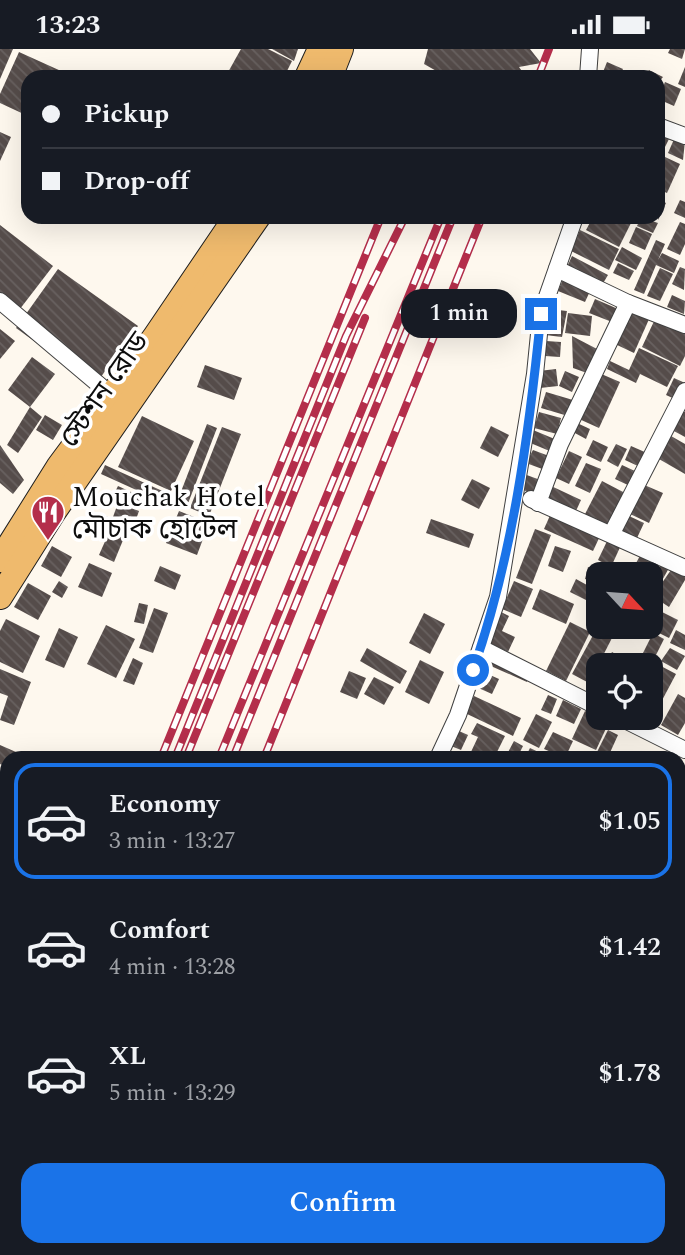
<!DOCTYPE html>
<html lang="en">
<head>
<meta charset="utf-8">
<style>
	body { margin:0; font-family:Spectral,"Noto Sans Bengali",serif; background:#20242c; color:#f1f3f6; height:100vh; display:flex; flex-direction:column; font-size:26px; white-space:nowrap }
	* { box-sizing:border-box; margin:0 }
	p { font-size:23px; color:#9ea1a6 }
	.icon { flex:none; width:38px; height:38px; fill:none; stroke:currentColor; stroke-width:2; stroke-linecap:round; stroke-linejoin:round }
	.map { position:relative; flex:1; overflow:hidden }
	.sheet { position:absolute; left:0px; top:702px; width:686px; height:506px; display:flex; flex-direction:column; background:#171b24; border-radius:21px 21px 0 0; box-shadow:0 7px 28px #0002 }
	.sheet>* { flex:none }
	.guide { position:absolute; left:21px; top:21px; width:644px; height:154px; border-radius:21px; box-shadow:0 7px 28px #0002; display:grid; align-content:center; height:154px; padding:0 21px; background:#171b24 }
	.needle { width:46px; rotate:116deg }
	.buttons { position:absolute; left:586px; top:513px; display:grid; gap:14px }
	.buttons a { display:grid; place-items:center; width:77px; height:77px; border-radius:14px; background:#171b24; box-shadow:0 7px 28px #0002; font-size:35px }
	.end { position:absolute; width:32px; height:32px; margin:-16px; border:9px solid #1a73e8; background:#fff; box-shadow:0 0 0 4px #fff }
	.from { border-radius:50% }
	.bubble { position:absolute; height:49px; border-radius:21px; background:#171b24; box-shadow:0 7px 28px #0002; font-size:23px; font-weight:600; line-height:49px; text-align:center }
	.guide b { display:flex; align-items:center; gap:24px; height:66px; font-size:26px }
	.guide b+b { border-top:2px solid #363941 }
	.guide i { width:18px; height:18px; background:#f1f3f6 }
	ul { padding:12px 0 0; list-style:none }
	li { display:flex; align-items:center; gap:21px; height:116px; margin:0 14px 10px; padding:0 7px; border:4px solid transparent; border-radius:21px }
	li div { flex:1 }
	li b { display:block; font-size:26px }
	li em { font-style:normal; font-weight:600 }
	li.active { border-color:#1a73e8 }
	li>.icon { width:63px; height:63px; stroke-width:1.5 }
	.primary-button { display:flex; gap:14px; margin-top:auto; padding:14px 21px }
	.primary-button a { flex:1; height:80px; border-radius:21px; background:#1a73e8; color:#fff; font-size:28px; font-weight:600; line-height:80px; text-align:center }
	.status { display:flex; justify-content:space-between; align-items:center; height:49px; padding:0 35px; background:#171b24; direction:ltr }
	.status svg { height:19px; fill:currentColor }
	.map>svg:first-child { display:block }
	.building { fill:url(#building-back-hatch) }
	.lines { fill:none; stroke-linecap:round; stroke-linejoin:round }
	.street-casing { stroke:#404040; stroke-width:18 }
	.primary-casing { stroke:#1e1e1e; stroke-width:26 }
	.street { stroke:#fff; stroke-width:16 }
	.primary { stroke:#efba6d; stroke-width:24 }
	.rail-casing { stroke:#b42e4b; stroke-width:8 }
	.rail { stroke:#fff; stroke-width:5; stroke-dasharray:16; stroke-linecap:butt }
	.route { stroke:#1a73e8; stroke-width:9 }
	.labels { text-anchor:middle; stroke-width:7; stroke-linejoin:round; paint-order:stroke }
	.street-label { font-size:28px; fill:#0d0d0d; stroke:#fff }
	.poi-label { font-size:28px; fill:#0d0d0d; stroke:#fff; text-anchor:start }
</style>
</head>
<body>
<div class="status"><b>13:23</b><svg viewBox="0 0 49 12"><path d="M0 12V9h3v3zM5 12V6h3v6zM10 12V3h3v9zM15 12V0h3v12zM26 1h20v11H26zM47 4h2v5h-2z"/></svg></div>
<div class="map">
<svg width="685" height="1206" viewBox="0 0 685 1206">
	<defs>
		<pattern id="building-back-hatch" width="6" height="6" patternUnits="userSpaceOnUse" patternTransform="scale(1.75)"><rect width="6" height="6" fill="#554c4a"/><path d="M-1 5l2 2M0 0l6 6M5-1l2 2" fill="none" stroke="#686160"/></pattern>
	</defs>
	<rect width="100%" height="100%" fill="#fef8ee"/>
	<!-- building -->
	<g class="building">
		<polygon points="0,0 13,0 0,30"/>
		<polygon points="241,0 268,0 292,12 284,28 232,28 227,25"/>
		<polygon points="272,0 298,0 294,12"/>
		<polygon points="428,0 530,0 541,14 519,18 526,28 447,28 424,15"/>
		<polygon points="670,0 685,0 682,10 668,4"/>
		<polygon points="19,3 61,22 58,28 28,28 28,67 0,54 0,45"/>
		<polygon points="607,13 623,20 619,28 601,28"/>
		<polygon points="685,18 685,38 678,35"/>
		<polygon points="649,21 663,28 658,34 658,28 645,28"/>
		<polygon points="665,33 681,40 674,57 658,50"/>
		<polygon points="0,83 11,88 0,112"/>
		<polygon points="658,84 669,90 658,112"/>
		<polygon points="675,88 685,92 683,111 668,104"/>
		<polygon points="665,108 680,115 667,144 658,140 658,126"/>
		<polygon points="658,150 666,154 658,171"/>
		<polygon points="680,151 685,153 685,169 674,164"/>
		<polygon points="593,168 619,168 631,174 619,198 586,181"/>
		<polygon points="641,168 658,174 653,184 637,177"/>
		<polygon points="680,173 685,175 685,195 680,206 667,200"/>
		<polygon points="0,176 53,217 13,269 0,259"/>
		<polygon points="636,178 652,185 645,201 629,194"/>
		<polygon points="580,181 619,200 609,221 571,202"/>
		<polygon points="656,191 665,195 658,211 662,204 679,212 674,224 656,216 644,245 634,241"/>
		<polygon points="622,198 642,209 636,221 615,211"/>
		<polygon points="572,207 608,226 602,236 567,218"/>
		<polygon points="618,214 634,222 629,231 613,224"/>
		<polygon points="680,218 685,220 684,241 672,235"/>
		<polygon points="660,219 673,225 660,252 647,247"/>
		<polygon points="58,220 138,277 95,336 16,279"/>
		<polygon points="564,228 591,240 585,253 558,242"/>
		<polygon points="672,246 685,252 684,265 667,258"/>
		<polygon points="595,250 618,260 612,273 589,264"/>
		<polygon points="631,259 650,268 634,304 615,295"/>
		<polygon points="549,260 567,262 562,288 545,286"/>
		<polygon points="568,264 592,267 590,287 565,284"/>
		<polygon points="656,268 685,282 685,307 680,317 642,298"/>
		<polygon points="0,280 15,292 0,310"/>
		<polygon points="572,287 597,300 587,324 573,319"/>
		<polygon points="546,292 561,293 560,308 545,307"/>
		<polygon points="639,299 678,317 667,338 640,325 636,334 607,320 610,312 629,321"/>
		<polygon points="32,308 55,325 30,358 8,341"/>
		<polygon points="205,316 242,329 234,351 197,338"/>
		<polygon points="556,320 558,337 540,339 539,322"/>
		<polygon points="565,322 579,328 572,343 559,337"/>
		<polygon points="599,324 620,333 599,379 579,370"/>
		<polygon points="674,329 685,334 677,351 666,346"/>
		<polygon points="546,343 573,351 568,367 541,359"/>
		<polygon points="30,358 42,368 18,404 7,396"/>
		<polygon points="682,362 685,363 685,388 672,381"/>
		<polygon points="539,363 561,369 557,385 534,379"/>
		<polygon points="45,366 62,376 53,391 36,381"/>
		<polygon points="142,367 194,392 171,442 118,418"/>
		<polygon points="577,374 590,380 586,390 573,383"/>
		<polygon points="207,375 217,379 187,457 177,453"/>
		<polygon points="491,377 509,386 498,408 480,399"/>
		<polygon points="222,378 241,385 209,467 190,459"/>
		<polygon points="533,381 557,391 552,403 528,393"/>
		<polygon points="671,387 685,395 685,425 659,410"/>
		<polygon points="593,391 608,398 601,413 586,406"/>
		<polygon points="616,395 627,400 618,418 607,412"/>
		<polygon points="0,396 24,431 13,445 0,434"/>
		<polygon points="631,397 647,404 640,418 625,411"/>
		<polygon points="533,401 549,407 545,421 526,414"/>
		<polygon points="569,402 582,408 569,435 556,429"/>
		<polygon points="586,414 601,420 590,444 575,437"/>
		<polygon points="105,416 169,445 165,454 101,425"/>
		<polygon points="622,416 637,423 630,437 615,430"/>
		<polygon points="524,425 543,432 536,449 521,439"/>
		<polygon points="472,430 490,439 479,460 461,451"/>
		<polygon points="602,432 625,444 608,479 584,467"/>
		<polygon points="642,435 663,444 649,474 628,464"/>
		<polygon points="549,436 581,451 575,464 543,450"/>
		<polygon points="118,437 144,449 139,458 113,447"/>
		<polygon points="118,454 139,462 134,476 113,468"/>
		<polygon points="179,462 209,474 197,506 166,494"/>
		<polygon points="552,462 601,485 593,502 544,480"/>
		<polygon points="104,466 112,470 108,480 99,476"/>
		<polygon points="629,467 644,474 637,489 622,482"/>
		<polygon points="431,470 474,485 469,499 426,484"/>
		<polygon points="114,472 128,479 114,513 99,506"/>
		<polygon points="535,480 551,486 532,535 516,529"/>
		<polygon points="609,488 622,494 611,518 598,511"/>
		<polygon points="52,497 72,508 61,528 41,517"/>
		<polygon points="555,497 571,502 563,523 548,517"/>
		<polygon points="641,505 656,514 649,525 630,525"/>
		<polygon points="89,514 112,524 102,548 78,538"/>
		<polygon points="661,515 669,519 655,544 673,518 685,525 685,531 669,558 651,546 651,533"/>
		<polygon points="160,517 181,526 175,541 154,532"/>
		<polygon points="588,518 612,524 611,525 598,525 598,534 585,530"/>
		<polygon points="576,530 596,541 590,553 570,543"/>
		<polygon points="59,532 68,538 62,549 52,543"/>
		<polygon points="514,532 533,540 521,568 502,560"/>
		<polygon points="28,534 51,547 38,571 14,558"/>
		<polygon points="540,540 574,555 566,575 532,560"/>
		<polygon points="598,548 598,566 591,562"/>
		<polygon points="139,554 148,556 144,575 134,573"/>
		<polygon points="154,559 168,564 153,604 139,599"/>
		<polygon points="499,562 509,567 502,582 515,588 508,603 485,592"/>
		<polygon points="662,563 678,571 669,589 653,581"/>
		<polygon points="424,564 445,575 430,605 409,594"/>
		<polygon points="6,570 40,587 23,624 0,613 0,582"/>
		<polygon points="570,573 590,583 566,632 546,622"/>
		<polygon points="106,576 135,590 116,629 87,615"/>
		<polygon points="598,577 614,585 589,634 572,625"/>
		<polygon points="59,579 78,588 64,619 45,611"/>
		<polygon points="676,581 685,586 685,601 670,594"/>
		<polygon points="653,584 664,590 651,616 637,616"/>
		<polygon points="367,599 407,622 400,635 360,612"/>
		<polygon points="491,599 533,618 527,633 484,614"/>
		<polygon points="670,599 685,607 677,621 661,612"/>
		<polygon points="612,603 635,616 605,616"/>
		<polygon points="133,609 143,614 134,636 123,632"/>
		<polygon points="420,611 444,623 429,655 405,643"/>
		<polygon points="659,616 676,625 650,674 639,668 651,668 651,631"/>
		<polygon points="0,620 31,633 14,676 0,671 8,647 0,644"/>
		<polygon points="349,622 366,629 357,650 340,643"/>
		<polygon points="481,622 499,630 492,645 474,637"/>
		<polygon points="374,628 394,638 384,656 364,645"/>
		<polygon points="598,629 598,644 592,641"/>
		<polygon points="678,645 685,649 685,674 678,686 661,676"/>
		<polygon points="548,646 557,650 551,665 541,661"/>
		<polygon points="474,647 521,669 513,687 465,664"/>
		<polygon points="563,651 581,660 574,675 556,667"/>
		<polygon points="585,662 609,673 596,701 572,690"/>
		<polygon points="536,665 552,673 539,699 523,691"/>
		<polygon points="477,674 505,687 494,709 478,709 470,705 478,688 471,685"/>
		<polygon points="608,681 618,686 608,708 597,703"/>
		<polygon points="459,682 468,686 461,701 451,697"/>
		<polygon points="553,683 573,692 565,709 544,700"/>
		<polygon points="514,692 523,697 517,709 509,709 506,707"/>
		<polygon points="0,696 16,703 14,709 7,709 7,718 0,715"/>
		<polygon points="530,699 551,709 525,709"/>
		<polygon points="679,720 685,723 685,741 679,754"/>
		<polygon points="0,729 7,731 7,751 0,749"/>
		<polygon points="7,790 7,831 0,828 0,807"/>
		<polygon points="685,792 685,826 679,822 679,802"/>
		<polygon points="679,830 685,833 685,850 679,860"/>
		<polygon points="682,1008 685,1009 685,1021 679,1032"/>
		<polygon points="679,1077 685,1080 685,1104 679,1101"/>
		<polygon points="679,1109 685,1111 685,1121 679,1134"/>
		<polygon points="685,1156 685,1172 679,1169"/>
		<polygon points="685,1192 685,1206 676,1206"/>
		<polygon points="63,1200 76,1200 73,1206 60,1206"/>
		<polygon points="86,1200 113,1200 111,1206 84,1206"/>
		<polygon points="163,1200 166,1200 174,1204 161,1206"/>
		<polygon points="413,1200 430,1200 427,1206 410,1206"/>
		<polygon points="435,1200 466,1200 463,1206 432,1206"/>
		<polygon points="472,1200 521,1200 517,1206 468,1206"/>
		<polygon points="639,1200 650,1200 647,1206 638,1203"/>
		<polygon points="658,1200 674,1200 671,1206 656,1206"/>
	</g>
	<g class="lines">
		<defs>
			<g id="street">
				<polyline points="588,28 590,0"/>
				<polyline points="658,77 685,87"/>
				<polyline points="557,220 628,254 685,276"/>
				<polyline points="0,252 110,345"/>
				<polyline points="531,450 685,519"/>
				<polyline points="538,454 560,395 628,254"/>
				<polyline points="612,484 685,342"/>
				<polyline points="481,599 598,658"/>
				<polyline points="619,668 685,701"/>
				<polyline points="438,709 458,666 498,548 535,325 541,265 575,168"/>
				<polyline points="679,871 685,861"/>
				<polyline points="679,886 685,889"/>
				<polyline points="679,1052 685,1055"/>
				<polyline points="340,1200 346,1206"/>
				<polyline points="576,1200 587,1206"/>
				<polyline points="235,1206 238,1200"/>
			</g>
			<g id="primary">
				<polyline points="307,28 320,0"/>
				<polyline points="330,28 341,0"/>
				<polyline points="0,511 59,417 154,289 236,168"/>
				<polyline points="0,548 53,464 258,168"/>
			</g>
		</defs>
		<!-- street casing -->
		<use href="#street" class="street-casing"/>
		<!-- primary casing -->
		<use href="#primary" class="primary-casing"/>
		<!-- street -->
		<use href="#street" class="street"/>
		<!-- primary -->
		<use href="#primary" class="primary"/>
		<defs>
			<g id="rail">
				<polyline points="538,28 549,0"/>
				<polyline points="161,709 381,168"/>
				<polyline points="175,709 346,287 405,168"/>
				<polyline points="186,709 365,269"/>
				<polyline points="219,709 441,168"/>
				<polyline points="233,709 453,168"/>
				<polyline points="264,709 482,168"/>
				<polyline points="0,1104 7,1087"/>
				<polyline points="0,1139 7,1121"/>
				<polyline points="0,1167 7,1150"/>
				<polyline points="16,1206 18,1200"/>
				<polyline points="32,1206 34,1200"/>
				<polyline points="54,1206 57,1200"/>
			</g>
		</defs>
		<!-- rail casing -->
		<use href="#rail" class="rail-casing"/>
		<!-- rail -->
		<use href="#rail" class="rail"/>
	</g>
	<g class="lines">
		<!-- route -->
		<path class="route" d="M473,621C513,507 529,385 541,265"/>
	</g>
	<!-- icons -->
	<defs>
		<symbol id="restaurant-pin" viewBox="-11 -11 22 30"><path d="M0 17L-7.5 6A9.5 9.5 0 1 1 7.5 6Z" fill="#b42e4b" stroke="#fff"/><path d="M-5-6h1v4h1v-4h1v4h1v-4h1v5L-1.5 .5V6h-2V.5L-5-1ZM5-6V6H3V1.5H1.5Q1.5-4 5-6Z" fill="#fff"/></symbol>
	</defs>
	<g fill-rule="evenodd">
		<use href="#restaurant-pin" x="29" y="444" width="38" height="52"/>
	</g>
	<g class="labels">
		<!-- street labels -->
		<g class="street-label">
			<text transform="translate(103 340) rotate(-55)" y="10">স্টেশন রোড</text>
		</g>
		<!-- poi labels -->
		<g class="poi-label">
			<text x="72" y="457">Mouchak Hotel<tspan x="72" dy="32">মৌচাক হোটেল</tspan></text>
		</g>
	</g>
</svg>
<div class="buttons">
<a><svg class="needle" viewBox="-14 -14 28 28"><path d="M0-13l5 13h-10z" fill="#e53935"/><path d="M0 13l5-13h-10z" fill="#9ea1a6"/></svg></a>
<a><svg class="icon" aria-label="locate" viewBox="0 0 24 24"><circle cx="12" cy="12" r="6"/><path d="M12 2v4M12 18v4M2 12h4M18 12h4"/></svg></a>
</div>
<i class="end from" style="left:473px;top:621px"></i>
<i class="end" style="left:541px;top:265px"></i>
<div class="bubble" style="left:401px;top:240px;width:116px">1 min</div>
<div class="guide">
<b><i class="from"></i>Pickup</b>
<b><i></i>Drop-off</b>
</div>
<section class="sheet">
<ul>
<li class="active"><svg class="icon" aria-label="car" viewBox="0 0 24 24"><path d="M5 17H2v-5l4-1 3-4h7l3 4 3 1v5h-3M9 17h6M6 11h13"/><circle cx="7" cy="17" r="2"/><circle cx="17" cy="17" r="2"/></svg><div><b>Economy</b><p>3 min · 13:27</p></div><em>$1.05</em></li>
<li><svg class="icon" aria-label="car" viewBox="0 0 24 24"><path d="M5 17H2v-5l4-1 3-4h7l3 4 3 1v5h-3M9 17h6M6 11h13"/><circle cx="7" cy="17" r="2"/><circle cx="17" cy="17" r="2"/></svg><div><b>Comfort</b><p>4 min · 13:28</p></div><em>$1.42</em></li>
<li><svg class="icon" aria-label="car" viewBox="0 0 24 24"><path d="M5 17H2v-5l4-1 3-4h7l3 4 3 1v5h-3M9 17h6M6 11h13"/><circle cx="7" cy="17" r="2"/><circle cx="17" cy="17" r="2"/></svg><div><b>XL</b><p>5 min · 13:29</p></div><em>$1.78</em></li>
</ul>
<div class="primary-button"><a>Confirm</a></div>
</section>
</div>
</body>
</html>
